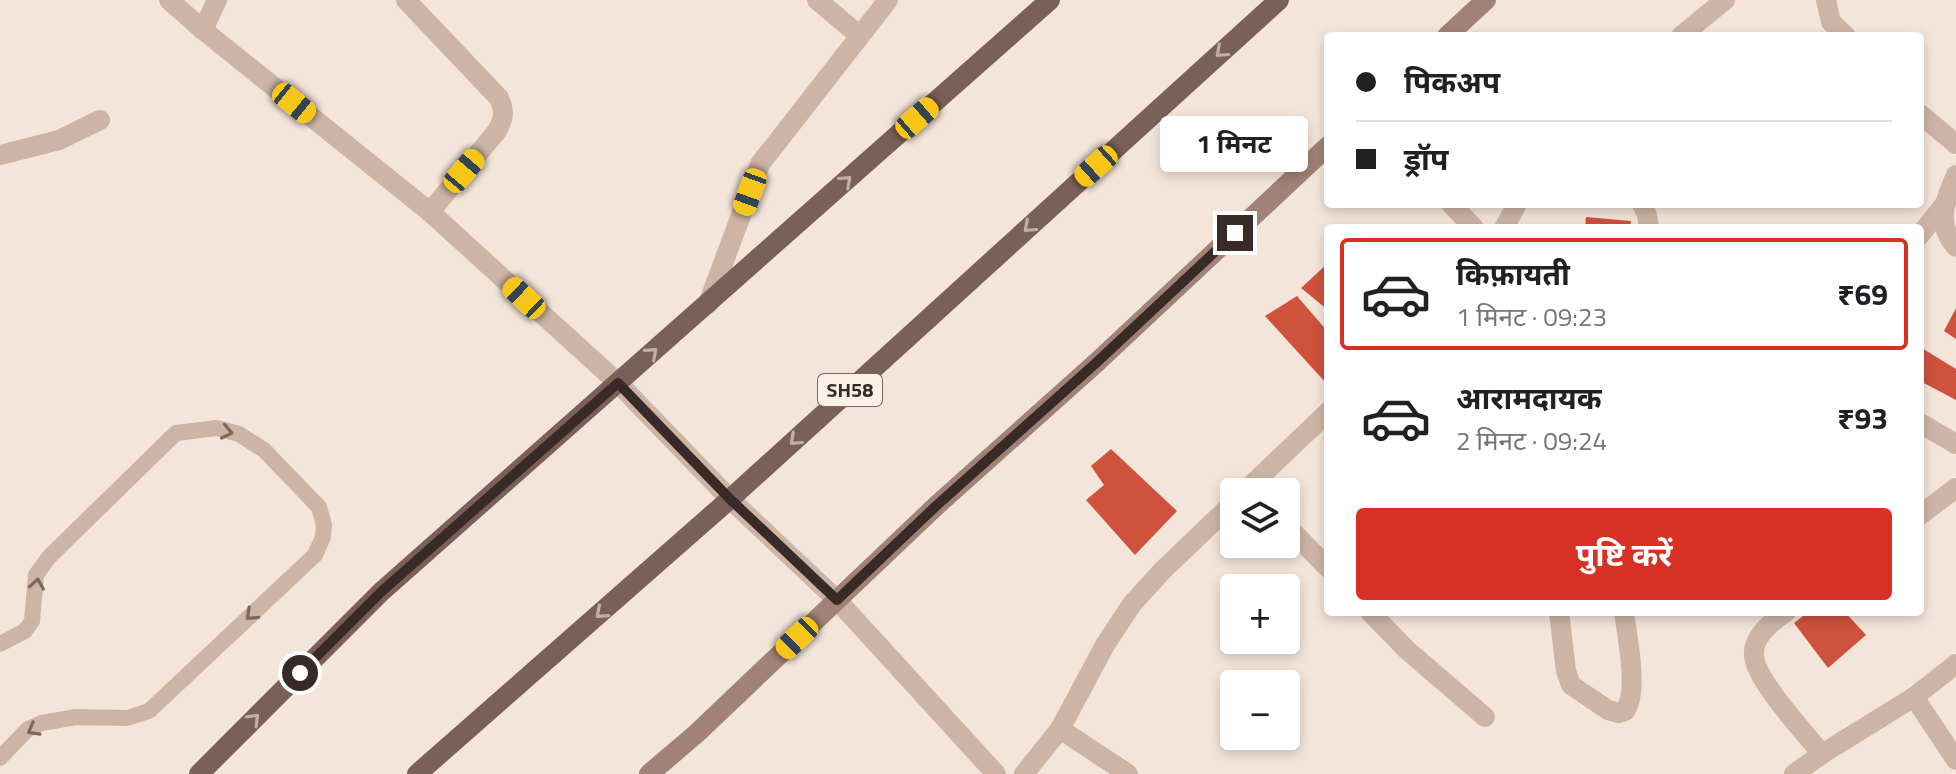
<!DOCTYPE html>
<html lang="hi">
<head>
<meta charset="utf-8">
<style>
	body { margin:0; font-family:"Titillium Web","Noto Sans Devanagari",sans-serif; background:#f6f6f6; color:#202124; height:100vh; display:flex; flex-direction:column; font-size:30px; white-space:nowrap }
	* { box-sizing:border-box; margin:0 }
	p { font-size:26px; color:#757577 }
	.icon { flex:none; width:44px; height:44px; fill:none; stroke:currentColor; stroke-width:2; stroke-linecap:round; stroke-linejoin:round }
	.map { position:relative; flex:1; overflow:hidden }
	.side { position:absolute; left:1324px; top:224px; width:600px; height:392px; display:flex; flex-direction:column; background:#fff; border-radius:8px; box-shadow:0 4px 12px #0003 }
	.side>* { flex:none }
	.banner { position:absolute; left:1324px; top:32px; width:600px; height:176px; border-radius:8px; box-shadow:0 4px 12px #0003; display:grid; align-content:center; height:176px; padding:0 32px; background:#fff }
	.fabs { position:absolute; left:1220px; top:478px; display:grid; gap:16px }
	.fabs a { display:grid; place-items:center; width:80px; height:80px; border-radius:8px; background:#fff; box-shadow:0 4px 12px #0003; font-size:40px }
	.end { position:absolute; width:36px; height:36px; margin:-18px; border:10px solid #382b27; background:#fff; box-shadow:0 0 0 4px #fff }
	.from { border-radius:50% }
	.bubble { position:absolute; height:56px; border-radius:8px; background:#fff; box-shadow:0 4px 12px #0003; font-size:26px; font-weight:700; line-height:56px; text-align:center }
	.car { position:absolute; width:24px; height:48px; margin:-24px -12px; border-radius:10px; box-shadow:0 0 6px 2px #0007; background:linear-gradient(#f5c518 24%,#345 0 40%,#f5c518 0 76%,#345 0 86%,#f5c518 0) }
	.banner b { display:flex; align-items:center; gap:28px; height:76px; font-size:30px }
	.banner b+b { border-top:2px solid #e0e0e0 }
	.banner i { width:20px; height:20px; background:#202124 }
	ul { padding:14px 0 0; list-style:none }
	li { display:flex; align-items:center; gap:24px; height:112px; margin:0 16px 12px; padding:0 16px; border:4px solid transparent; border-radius:8px }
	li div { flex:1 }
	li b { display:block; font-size:30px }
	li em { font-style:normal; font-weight:700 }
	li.current { border-color:#d93025 }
	li>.icon { width:72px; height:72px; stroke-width:1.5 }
	.button { display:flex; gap:16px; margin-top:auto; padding:16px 32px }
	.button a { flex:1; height:92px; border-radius:8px; background:#d93025; color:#fff; font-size:32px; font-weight:700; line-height:92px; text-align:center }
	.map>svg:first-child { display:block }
	.building { fill:#cf523d }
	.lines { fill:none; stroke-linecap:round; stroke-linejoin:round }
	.lane { stroke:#cdb4a5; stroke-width:16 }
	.street { stroke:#cdb4a5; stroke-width:20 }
	.secondary { stroke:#a18276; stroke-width:20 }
	.primary { stroke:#7b6057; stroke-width:20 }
	.oneway { stroke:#c1afa6 }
	.oneway2 { stroke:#7b6960 }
	.route { stroke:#382b27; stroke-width:10 }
	.labels { text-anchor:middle; stroke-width:8; stroke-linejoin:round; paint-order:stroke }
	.shield { fill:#fbf0e7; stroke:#726661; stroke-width:2 }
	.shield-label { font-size:20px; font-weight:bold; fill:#382b27 }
</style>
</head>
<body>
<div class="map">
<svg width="1956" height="774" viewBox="0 0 1956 774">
	<rect width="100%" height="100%" fill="#f4e5da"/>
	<!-- building -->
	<g class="building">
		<polygon points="1586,217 1631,221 1630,228 1585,228"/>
		<polygon points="1328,263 1328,310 1301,288"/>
		<polygon points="1297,296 1328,332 1328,381 1326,383 1265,316"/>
		<polygon points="1956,308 1956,339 1944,331"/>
		<polygon points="1920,347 1956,369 1956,400 1920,381"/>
		<polygon points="1111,449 1177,511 1135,555 1086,500 1104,485 1091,466"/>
		<polygon points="1808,612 1845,612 1866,635 1828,668 1794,623"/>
	</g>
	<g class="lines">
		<!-- lane -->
		<polyline class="lane" points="0,644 25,631 32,621 36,575 49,557 176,433 217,428 239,434 264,450 319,507 324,525 323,537 315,555 149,711 127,718 76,717 42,723 28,729 0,758"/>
		<!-- street -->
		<g class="street">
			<polyline points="169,0 203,30 430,212 618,383 730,499 837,600 996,774"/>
			<path d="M406,0L499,98C505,111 504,118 497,131L430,212"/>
			<polyline points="817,0 860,36"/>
			<polyline points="1826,0 1831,22 1846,36"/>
			<polyline points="203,30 217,0"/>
			<polyline points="1681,36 1725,0"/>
			<polyline points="1920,114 1956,144"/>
			<polyline points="0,155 59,140 100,120"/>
			<path d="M1956,175C1945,201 1935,223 1956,247"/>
			<polyline points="1451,204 1474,228"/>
			<polyline points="1642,204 1647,215 1649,228"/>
			<polyline points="1504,228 1517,204"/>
			<polyline points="1920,235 1944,205"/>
			<polyline points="708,304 760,164 888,0"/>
			<polyline points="1920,423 1956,444"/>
			<polyline points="1244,492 1328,412"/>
			<polyline points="1920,515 1956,488"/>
			<polyline points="1286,525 1328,568"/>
			<polyline points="1370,612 1407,650 1485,717"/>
			<path d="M1559,612L1566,671L1571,685L1608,710L1619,713L1625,711C1639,692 1627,636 1624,612"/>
			<path d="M1786,612C1772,622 1752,636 1754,656C1756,681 1806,734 1822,754"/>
			<polyline points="1914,697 1956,760"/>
			<polyline points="1060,729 1128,774"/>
			<polyline points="1024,774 1060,729 1105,645 1132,604 1162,571 1234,502"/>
			<polyline points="1794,774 1822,754 1914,697 1956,664"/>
		</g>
		<!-- secondary -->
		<g class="secondary">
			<polyline points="1447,36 1486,0"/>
			<polyline points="649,774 696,734 936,506 1096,363 1328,146"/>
		</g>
		<!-- primary -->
		<g class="primary">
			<polyline points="199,774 381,592 1050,0"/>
			<polyline points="417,774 730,499 1279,0"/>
		</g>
	</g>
	<!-- one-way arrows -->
	<defs><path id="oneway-chevron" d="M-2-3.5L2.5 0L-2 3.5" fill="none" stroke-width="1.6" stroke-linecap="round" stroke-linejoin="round" transform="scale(2)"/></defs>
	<g class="oneway">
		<use href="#oneway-chevron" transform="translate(1221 52) rotate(138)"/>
		<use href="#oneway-chevron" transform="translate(846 181) rotate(-42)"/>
		<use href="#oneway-chevron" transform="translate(1029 227) rotate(138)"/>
		<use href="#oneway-chevron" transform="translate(652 353) rotate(-41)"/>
		<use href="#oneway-chevron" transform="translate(795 440) rotate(138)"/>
		<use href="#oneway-chevron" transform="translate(601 613) rotate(139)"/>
		<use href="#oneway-chevron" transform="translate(254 719) rotate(-45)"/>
	</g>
	<g class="oneway2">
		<use href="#oneway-chevron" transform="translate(227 432) rotate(12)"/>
		<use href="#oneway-chevron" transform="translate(37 584) rotate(-81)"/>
		<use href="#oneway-chevron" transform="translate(251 615) rotate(137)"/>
		<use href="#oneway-chevron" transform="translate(33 730) rotate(151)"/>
	</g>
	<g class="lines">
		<!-- route -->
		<polyline class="route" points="300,673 381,592 618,383 730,499 837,600 936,506 1096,363 1235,233"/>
	</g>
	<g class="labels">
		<!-- shield labels -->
		<rect class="shield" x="818" y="374" width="64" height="32" rx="6"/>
		<g class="shield-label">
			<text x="850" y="397">SH58</text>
		</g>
	</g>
</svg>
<div class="fabs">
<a><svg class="icon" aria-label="layers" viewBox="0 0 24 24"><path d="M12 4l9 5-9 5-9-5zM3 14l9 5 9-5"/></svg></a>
<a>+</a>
<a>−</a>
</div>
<i class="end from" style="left:300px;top:673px"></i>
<i class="end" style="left:1235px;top:233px"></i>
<div class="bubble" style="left:1160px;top:116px;width:148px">1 मिनट</div>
<i class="car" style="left:294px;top:103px;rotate:129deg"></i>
<i class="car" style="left:917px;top:118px;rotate:49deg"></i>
<i class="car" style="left:1096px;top:166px;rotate:228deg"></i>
<i class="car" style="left:464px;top:171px;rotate:40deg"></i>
<i class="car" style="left:750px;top:192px;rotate:200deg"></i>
<i class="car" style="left:524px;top:298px;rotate:313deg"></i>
<i class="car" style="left:797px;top:638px;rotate:226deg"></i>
<div class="banner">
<b><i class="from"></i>पिकअप</b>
<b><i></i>ड्रॉप</b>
</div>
<section class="side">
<ul>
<li class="current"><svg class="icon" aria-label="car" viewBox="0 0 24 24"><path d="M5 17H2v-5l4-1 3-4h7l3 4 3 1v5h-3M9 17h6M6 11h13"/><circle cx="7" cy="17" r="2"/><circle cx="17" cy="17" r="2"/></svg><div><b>किफ़ायती</b><p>1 मिनट · 09:23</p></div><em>₹69</em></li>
<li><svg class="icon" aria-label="car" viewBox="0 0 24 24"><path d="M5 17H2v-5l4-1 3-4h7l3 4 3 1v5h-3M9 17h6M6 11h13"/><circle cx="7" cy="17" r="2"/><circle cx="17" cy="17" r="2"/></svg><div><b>आरामदायक</b><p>2 मिनट · 09:24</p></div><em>₹93</em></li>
</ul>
<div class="button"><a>पुष्टि करें</a></div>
</section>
</div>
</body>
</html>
